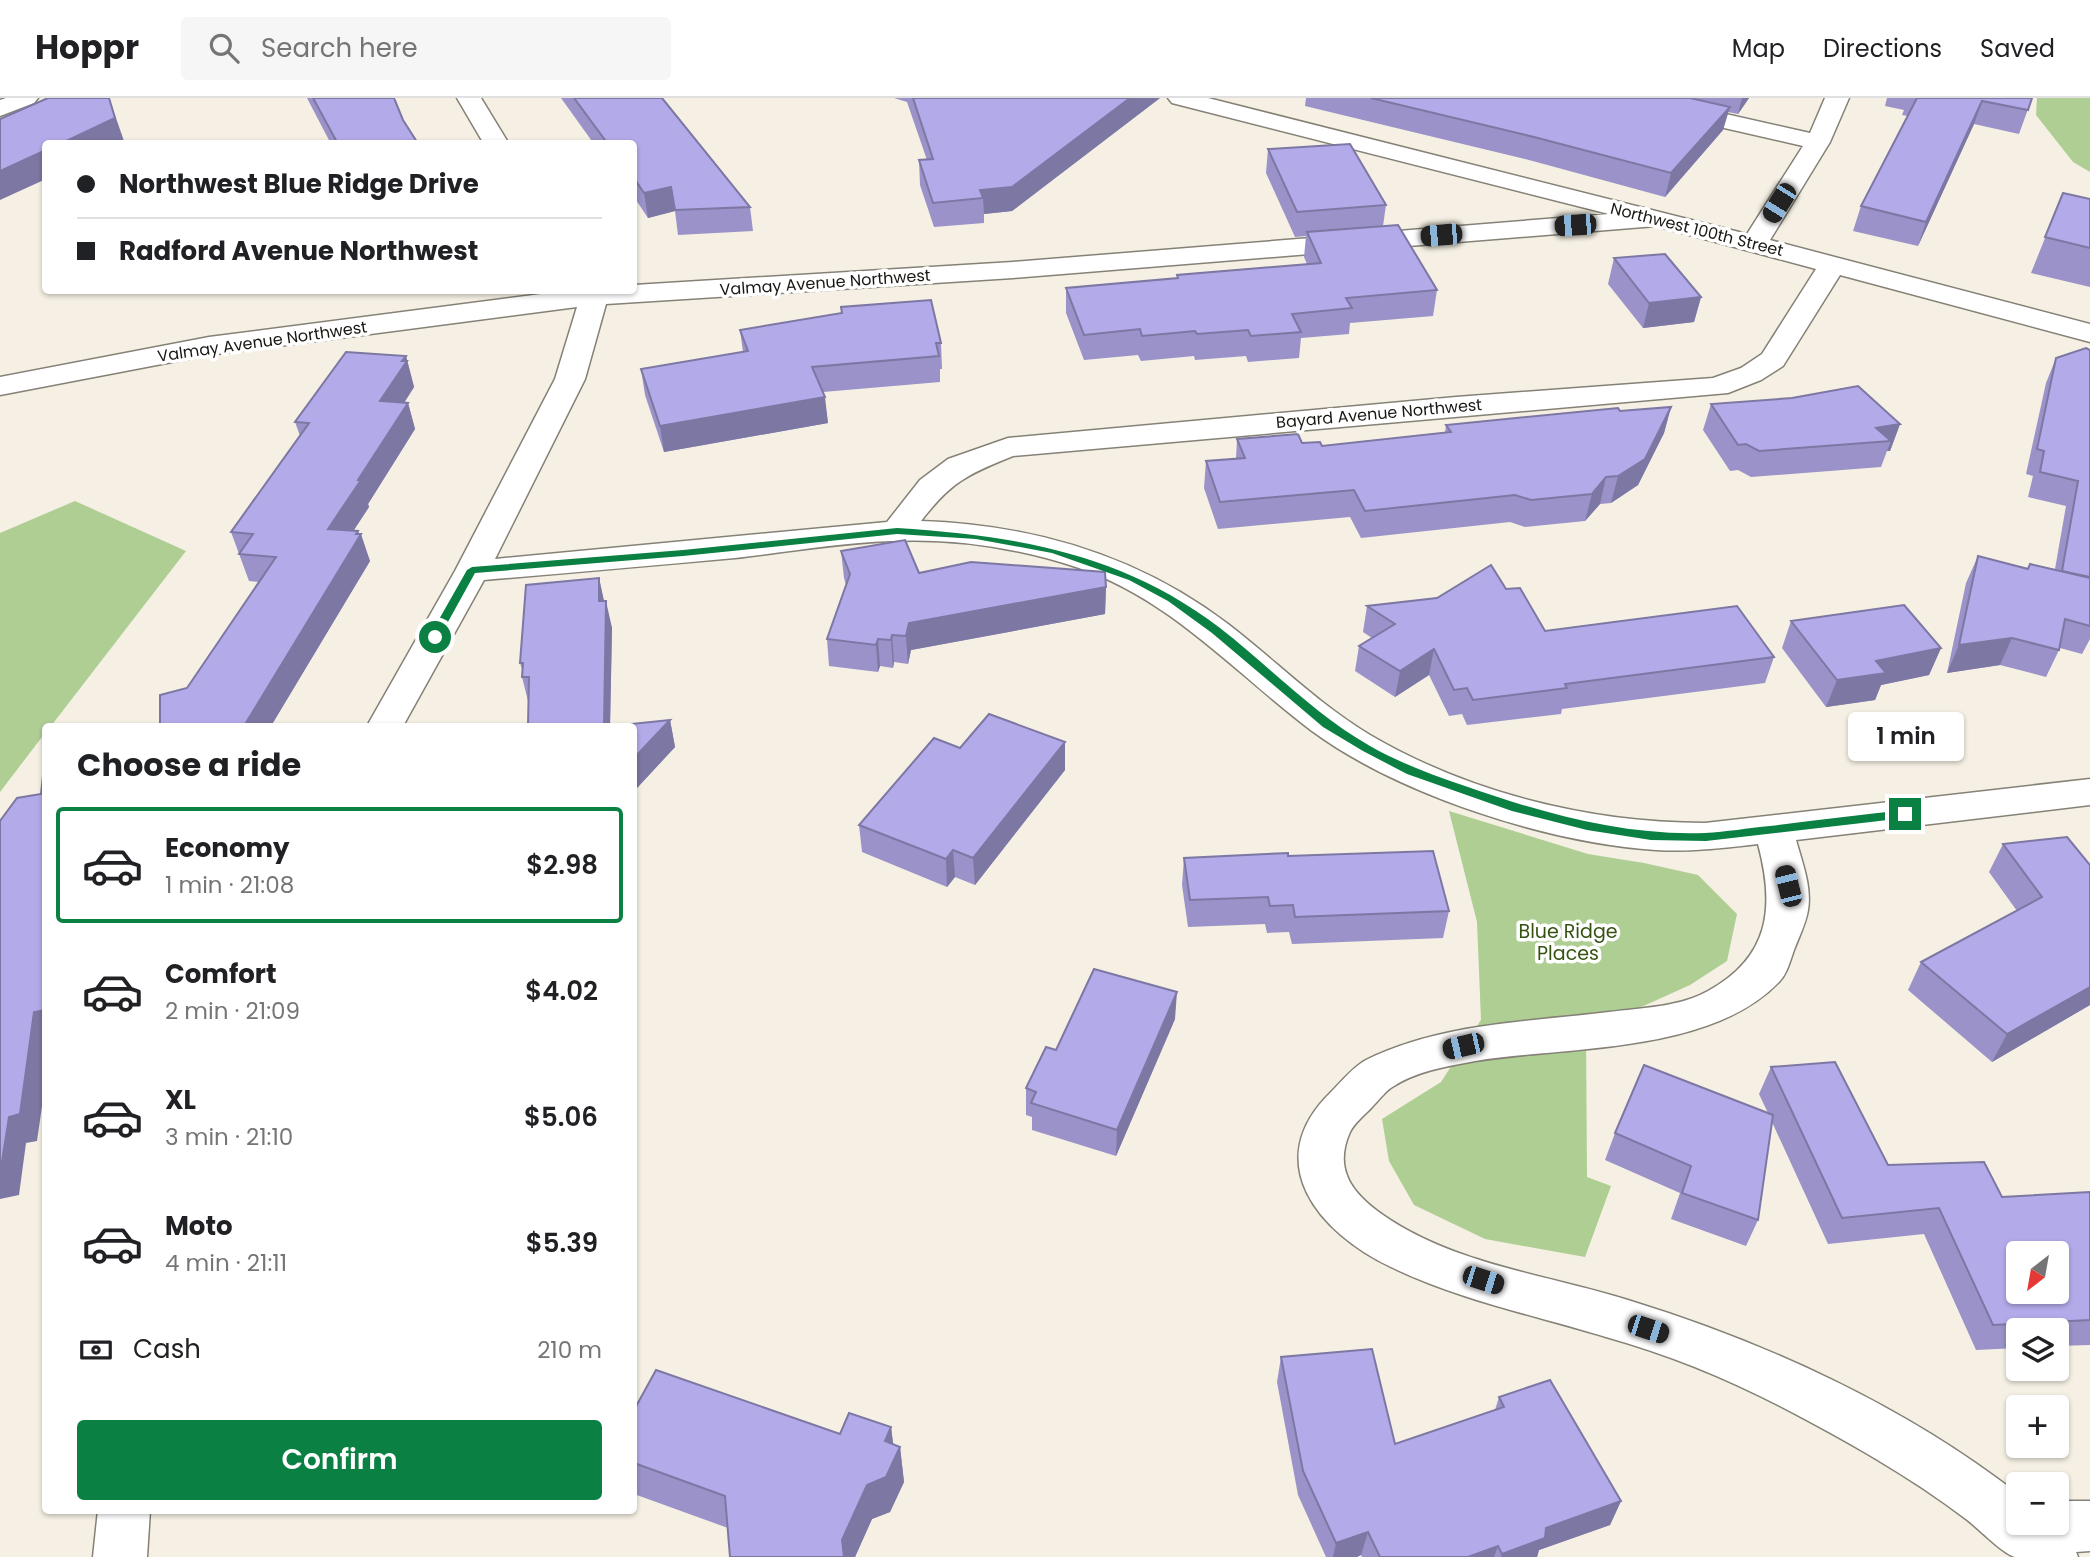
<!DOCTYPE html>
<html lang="en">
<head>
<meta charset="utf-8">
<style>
	body { margin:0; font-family:Poppins,sans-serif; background:#f6f6f6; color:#202124; height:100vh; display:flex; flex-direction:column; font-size:26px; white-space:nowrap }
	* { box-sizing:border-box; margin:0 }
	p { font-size:23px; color:#757577 }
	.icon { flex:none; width:38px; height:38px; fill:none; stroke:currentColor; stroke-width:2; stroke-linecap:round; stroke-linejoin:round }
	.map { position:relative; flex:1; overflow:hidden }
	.panel { position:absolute; left:42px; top:625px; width:595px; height:791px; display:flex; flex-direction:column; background:#fff; border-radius:7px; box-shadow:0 2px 5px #0004 }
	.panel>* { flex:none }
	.banner { position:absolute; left:42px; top:42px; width:595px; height:154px; border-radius:7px; box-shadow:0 2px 5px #0004; display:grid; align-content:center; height:154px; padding:0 35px; background:#fff }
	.needle { width:46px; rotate:211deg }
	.controls { position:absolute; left:2006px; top:1143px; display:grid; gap:14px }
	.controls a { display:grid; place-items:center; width:63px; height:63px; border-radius:7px; background:#fff; box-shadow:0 2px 5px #0004; font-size:35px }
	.end { position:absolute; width:32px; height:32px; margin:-16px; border:9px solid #0b8043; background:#fff; box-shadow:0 0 0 4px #fff }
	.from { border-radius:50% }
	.bubble { position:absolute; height:49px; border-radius:7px; background:#fff; box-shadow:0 2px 5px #0004; font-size:23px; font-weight:600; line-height:49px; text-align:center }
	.car { position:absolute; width:21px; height:42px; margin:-21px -10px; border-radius:9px; box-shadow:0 0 5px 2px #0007; background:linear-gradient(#222 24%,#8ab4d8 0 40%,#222 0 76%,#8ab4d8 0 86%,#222 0) }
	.banner b { display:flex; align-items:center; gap:24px; height:66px; font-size:26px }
	.banner b+b { border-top:2px solid #e0e0e0 }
	.banner i { width:18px; height:18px; background:#202124 }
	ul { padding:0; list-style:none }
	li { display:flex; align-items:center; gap:21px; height:116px; margin:0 14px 10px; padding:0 21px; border:4px solid transparent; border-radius:7px }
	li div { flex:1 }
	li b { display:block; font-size:26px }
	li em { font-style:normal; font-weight:600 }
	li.active { border-color:#0b8043 }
	li>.icon { width:63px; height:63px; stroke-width:1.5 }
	h2 { padding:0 35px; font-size:32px; line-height:84px }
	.pay { display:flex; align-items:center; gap:18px; height:77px; padding:0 35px; font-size:26px }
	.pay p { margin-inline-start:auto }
	.action { display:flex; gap:14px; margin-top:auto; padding:14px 35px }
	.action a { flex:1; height:80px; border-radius:7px; background:#0b8043; color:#fff; font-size:28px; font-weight:600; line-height:80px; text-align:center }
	header { display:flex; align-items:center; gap:42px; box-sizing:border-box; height:98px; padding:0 35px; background:#fff; border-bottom:2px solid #e0e0e0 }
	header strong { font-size:33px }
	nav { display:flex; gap:38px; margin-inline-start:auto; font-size:24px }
	.search { width:490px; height:63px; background:#f6f6f6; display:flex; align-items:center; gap:18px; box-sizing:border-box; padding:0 24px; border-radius:7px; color:#757577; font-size:26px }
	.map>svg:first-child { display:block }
	.green { fill:#afce94 }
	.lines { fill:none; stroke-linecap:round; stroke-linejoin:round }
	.street-casing { stroke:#858176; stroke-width:3 }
	.street { fill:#fff; fill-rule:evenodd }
	.wall { fill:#9a92c8 }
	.shaded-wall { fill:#7d77a3 }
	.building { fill:#b3aae9; stroke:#7d77a3; stroke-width:2; fill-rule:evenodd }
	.route { fill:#0b8043 }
	.labels { text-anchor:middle; stroke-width:7; stroke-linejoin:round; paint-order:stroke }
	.far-street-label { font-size:16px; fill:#191713; stroke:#fff }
	.park-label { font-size:19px; fill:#355211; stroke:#fff }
</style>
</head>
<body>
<header>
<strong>Hoppr</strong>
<div class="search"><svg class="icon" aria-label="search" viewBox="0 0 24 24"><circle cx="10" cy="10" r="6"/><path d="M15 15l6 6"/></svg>Search here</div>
<nav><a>Map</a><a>Directions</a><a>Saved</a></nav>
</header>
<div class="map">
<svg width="2090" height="1459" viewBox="0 0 2090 1459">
	<rect width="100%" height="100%" fill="#f5f0e3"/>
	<!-- green -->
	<g class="green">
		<polygon points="2037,0 2090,0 2090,74 2073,64 2036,17"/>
		<polygon points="75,403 186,453 51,628 46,628 45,635 0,694 0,435"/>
		<polygon points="1449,713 1588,756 1644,765 1698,777 1737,816 1727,863 1690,887 1586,934 1587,1079 1611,1088 1585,1159 1485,1141 1414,1107 1389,1063 1382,1021 1441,984 1481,922 1477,824"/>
	</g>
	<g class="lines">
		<defs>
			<g id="street">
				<polygon points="6,0 38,0 34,5 0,18 0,2"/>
				<polygon points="457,0 481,0 509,46 484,46"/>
				<path d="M1168,0H1208L1747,136L1803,48L1615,5L1611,0H1655L1810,35L1825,0H1849L1830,44L1770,142L2090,226V244L1840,177L1783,268L1761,282L1728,295L1013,358C968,376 951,384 921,423C1034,427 1137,457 1228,526C1275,562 1318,606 1370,637C1469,695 1590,725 1705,725L2090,681V707L1796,742C1802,764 1812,789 1808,812C1806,825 1799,839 1794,852C1790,863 1787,876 1779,884C1710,956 1568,948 1475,963C1448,968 1417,973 1394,988C1386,992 1380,1001 1373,1008C1366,1016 1355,1024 1350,1034C1333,1072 1353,1096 1383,1117C1455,1167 1549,1177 1631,1203C1767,1245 1905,1308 2018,1396V1424H2056V1403H2090V1453L2076,1454L2078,1459C2059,1459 2034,1459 2015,1459C2003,1456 1978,1430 1966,1421C1908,1377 1845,1342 1780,1308C1724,1279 1667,1256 1606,1239C1534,1217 1459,1202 1391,1169C1319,1135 1259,1064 1331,994C1342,983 1353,969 1366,962C1442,925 1527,924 1609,914C1641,910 1680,909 1708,893C1770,859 1775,809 1758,746C1724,750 1691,754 1656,752C1548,745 1399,697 1312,633C1235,575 1172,502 1079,470C1019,450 954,440 891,443C839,445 787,454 735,460C651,468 567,475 484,482L403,628H367L455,473L555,281L577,209L209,257L0,297V279L209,239L572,192H634V187L1013,164L1609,116L1172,5ZM1656,128L1816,171L1762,256L1741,270L1713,280L1456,299L1008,340L948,361L920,382L887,424L495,461L585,281L606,206L1013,180Z"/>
				<polygon points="98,1412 150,1412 147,1459 93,1459"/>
			</g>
		</defs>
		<!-- street casing -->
		<use href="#street" class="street-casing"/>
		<!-- street -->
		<use href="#street" class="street"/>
	</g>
	<!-- wall -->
	<g class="wall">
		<polygon points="307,0 394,0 403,22 418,46 331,46"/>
		<polygon points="561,0 662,0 750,109 753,133 678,137 675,113 648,120 634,99 634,46 594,46"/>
		<polygon points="894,0 1160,0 1012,113 984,116 984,125 934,129 920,87 919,62 927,62 907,4"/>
		<polygon points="1306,0 1749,0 1738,16 1728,14 1723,32 1665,99 1529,62 1305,8"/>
		<polygon points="1887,0 2032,0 2019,36 1974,26 1918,148 1853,133 1861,108 1908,18 1902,17 1904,12 1885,8"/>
		<polygon points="1268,51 1386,107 1383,128 1437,192 1433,218 1350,225 1349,236 1301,240 1299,260 1248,264 1246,258 1195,262 1194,258 1141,263 1138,257 1084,262 1066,215 1066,190 1177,180 1177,177 1307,166 1304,159 1306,138 1295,139 1266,75"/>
		<polygon points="2063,95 2090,101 2090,189 2031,175"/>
		<polygon points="1614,160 1701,199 1694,224 1643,230 1608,186"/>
		<polygon points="740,232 941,245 942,271 940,271 940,284 823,294 828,325 664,354 645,297 641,271 743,254"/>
		<polygon points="2090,252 2090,541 2082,556 2060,550 2046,579 2000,567 1947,575 1966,485 1978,458 2028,470 2030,466 2055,471 2066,408 2028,399 2033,378 2026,376 2046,285 2056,260"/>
		<polygon points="406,258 414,289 404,305 408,305 415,331 368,406 369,409 353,433 359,436 370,463 271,628 160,628 187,590 259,484 249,483 231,434 300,338 295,324"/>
		<polygon points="1711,306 1900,326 1890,353 1887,353 1881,369 1751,379 1738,372 1730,373 1703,332"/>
		<polygon points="1671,309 1664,335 1638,387 1611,405 1600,406 1585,423 1525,429 1510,424 1361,440 1350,419 1218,431 1204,390 1206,363 1236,361 1237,341 1302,345 1322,348 1445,335 1446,327"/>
		<polygon points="841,453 919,475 1106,489 1105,516 911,552 908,566 894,564 893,570 880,568 878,574 829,568 827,541 846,487 844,480"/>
		<polygon points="599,480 604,503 612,530 610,628 528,603 522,579 523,574 520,565"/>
		<polygon points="1506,491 1545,533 1774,559 1765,585 1562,611 1561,616 1467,627 1462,616 1449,618 1429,577 1395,599 1355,573 1359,548 1372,540 1363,534 1367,508"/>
		<polygon points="1791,523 1941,550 1929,577 1881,587 1875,602 1826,609 1782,550"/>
		<polygon points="670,622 675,649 637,690 637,709 634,709 634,628"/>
		<polygon points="1065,644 1065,672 975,787 955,779 947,789 862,754 859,727 960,650"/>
		<polygon points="2003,746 2090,767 2090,907 1992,964 1908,892 1921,864 2017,813 1989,774"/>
		<polygon points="1288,758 1449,813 1443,840 1292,846 1289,834 1267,835 1265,826 1188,829 1182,787 1184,760"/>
		<polygon points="1175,921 1116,1058 1032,1032 1032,1019 1026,1017 1026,990 1056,952"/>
		<polygon points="1771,969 1888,1067 2002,1099 2090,1094 2090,1247 2056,1248 2056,1232 2018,1232 2018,1250 1976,1252 1924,1136 1828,1146 1772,1024 1758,1122 1746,1148 1671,1121 1680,1095 1605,1062 1615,1035 1768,1015 1759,996"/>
		<polygon points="1281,1259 1395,1346 1495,1312 1499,1299 1621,1403 1610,1427 1539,1452 1537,1459 1362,1459 1361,1457 1357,1459 1326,1459 1298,1397 1277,1284"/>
		<polygon points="634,1312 840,1336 891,1329 893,1346 900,1349 904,1384 890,1414 872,1421 855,1459 730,1459 728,1430 634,1396"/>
	</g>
	<!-- shaded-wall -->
	<g class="shaded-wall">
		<polygon points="109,0 124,43 119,46 60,46"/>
		<polygon points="1130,0 1160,0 1012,113 984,116 983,100 980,92"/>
		<polygon points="1742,0 1749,0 1738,16"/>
		<polygon points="1982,3 1974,26 1918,148 1926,124"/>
		<polygon points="1730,9 1723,32 1665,99 1671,75"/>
		<polygon points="46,52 46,81 0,102 0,73"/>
		<polygon points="671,89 675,113 648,120 644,95"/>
		<polygon points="1701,199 1694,224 1643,230 1649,205"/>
		<polygon points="406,258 414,289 388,330 380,303"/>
		<polygon points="825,299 828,325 664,354 660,328"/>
		<polygon points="408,305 415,331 368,406 369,409 337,458 328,431 358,382"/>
		<polygon points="1671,309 1664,335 1638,387 1611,405 1618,378"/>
		<polygon points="1900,326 1890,353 1887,353 1891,343 1876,330"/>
		<polygon points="1606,379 1600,406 1585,423 1592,396"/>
		<polygon points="358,433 360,438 361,436 370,463 271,628 244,628"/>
		<polygon points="599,480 605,508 599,503"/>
		<polygon points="1106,489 1105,516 911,552 908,566 906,538 909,525"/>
		<polygon points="606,503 612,530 610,628 604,628"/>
		<polygon points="892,537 894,564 893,570 891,542"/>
		<polygon points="2012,540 2000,567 1947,575 1959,547"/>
		<polygon points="878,541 880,568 878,574 876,547"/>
		<polygon points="1941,550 1929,577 1881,587 1875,602 1826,609 1837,582 1876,563"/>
		<polygon points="1434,551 1429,577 1395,599 1400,573"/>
		<polygon points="670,622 675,649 637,690 637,709 634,691 634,660"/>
		<polygon points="1065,644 1065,672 975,787 973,760"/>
		<polygon points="953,752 955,779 947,789 946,761"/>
		<polygon points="2090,889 2090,907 1992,964 2007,936"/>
		<polygon points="1177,894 1175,921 1116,1058 1117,1032"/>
		<polygon points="46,912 46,980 37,1043 26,1045 19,1097 0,1101 0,1070 9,1019 34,914"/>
		<polygon points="891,1329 895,1360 900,1349 904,1384 890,1414 872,1421 855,1459 844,1459 842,1442 867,1387"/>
		<polygon points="1621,1403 1610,1427 1539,1452 1537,1459 1501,1459 1502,1456 1546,1430"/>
		<polygon points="1368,1434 1361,1457 1357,1459 1333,1459 1336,1445"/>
		<polygon points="1498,1448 1494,1459 1468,1459"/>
	</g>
	<!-- building -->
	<g class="building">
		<polygon points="48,0 109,0 115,20 60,46 46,46 46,52 0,73 0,21"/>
		<polygon points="313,0 394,0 403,22 417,44 410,46 338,46"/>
		<polygon points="574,0 662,0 750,109 675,112 671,89 644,95 634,80 634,46 608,46"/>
		<polygon points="913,0 1130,0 1012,89 980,92 983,100 933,105 919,62 933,61"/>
		<polygon points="1371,0 1690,0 1730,9 1671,75 1534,39"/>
		<polygon points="1917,0 2032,0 2028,12 1982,3 1926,124 1861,108"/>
		<polygon points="1350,46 1386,107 1297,114 1268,51"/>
		<polygon points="2063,95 2090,101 2090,150 2045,139"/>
		<polygon points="1398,127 1437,192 1346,200 1352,210 1292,216 1301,234 1251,238 1248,232 1197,236 1195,233 1142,238 1140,231 1084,237 1066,190 1178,180 1177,177 1321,165 1307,134"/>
		<polygon points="1665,156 1701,199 1649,205 1614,160"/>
		<polygon points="931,202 941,245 936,245 939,258 812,269 825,299 660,328 641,271 748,253 740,232 842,215 841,209"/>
		<polygon points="2086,250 2090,252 2090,479 2062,473 2078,383 2040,374 2044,353 2037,351 2056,260"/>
		<polygon points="346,254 406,258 402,263 407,263 380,303 408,305 358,382 361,382 328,431 358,433 356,436 361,436 244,628 160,628 160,597 187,590 276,459 239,456 253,436 231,434 309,325 295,324"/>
		<polygon points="1858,288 1900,326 1876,330 1891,343 1759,353 1746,346 1738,347 1711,306 1792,300"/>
		<polygon points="1671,309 1645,361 1618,378 1606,379 1592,396 1531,402 1515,397 1365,413 1354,392 1220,404 1206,363 1245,360 1237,341 1298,336 1302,345 1320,344 1322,348 1451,334 1446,327 1618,310 1620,313"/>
		<polygon points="905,442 919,475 971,464 1105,474 1106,489 909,525 906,538 892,537 891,542 878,541 876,547 827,541 850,476 841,453"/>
		<polygon points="1978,458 2028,471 2030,466 2090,480 2090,528 2065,521 2059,552 2012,540 1959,547"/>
		<polygon points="1491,467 1506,491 1520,490 1545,533 1737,508 1774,559 1565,586 1567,590 1473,602 1467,590 1454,592 1434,551 1400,573 1359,548 1395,526 1367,508 1437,500"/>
		<polygon points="599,480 599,503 606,503 604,628 528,628 529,579 522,579 523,565 520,565 526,487"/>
		<polygon points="1904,507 1941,550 1876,563 1886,575 1837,582 1791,523"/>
		<polygon points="989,616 1065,644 973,760 953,752 946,761 859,727 934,640 960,650"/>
		<polygon points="670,622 634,660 634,628 612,628"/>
		<polygon points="43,678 46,678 46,912 34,914 20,1016 9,1019 1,1070 0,1070 0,723 17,700 41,696"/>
		<polygon points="2067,739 2090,767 2090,889 2007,936 1921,864 2042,799 2003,746"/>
		<polygon points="1433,753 1449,813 1295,819 1293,807 1270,808 1268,799 1190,802 1184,760 1288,755 1288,758"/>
		<polygon points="1094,871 1177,894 1117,1032 1031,1005 1036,994 1026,990 1046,949 1056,952"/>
		<path d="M1835,964L1888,1067L1984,1064L2002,1099L2090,1094V1222L1993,1227L1939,1110L1842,1120L1771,969ZM2018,1155H2056V1194H2018Z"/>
		<polygon points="1644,967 1773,1017 1758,1122 1682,1095 1691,1068 1615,1035"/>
		<polygon points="1372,1251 1395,1346 1504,1309 1499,1299 1550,1282 1621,1403 1546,1430 1545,1440 1502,1456 1498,1448 1468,1459 1380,1459 1368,1434 1336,1445 1303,1373 1281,1259"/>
		<polygon points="656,1272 840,1336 849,1315 891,1329 885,1343 900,1349 886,1379 867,1387 842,1442 844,1459 730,1459 725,1398 634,1365 634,1312"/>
	</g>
	<!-- route -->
	<path class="route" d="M897,430C1017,438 1122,455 1220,530C1270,569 1314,616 1370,648C1400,665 1432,677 1465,688C1542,715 1623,738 1705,735C1726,734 1748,730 1770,728C1815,722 1860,717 1905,712L1911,716L1905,720L1706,743L1651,742L1587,732L1512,713L1407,676L1363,653L1323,629L1212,535L1168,503L1129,482L1052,455L976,441L897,436L683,458L475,475L438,542L429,539L467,472L472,469L683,452Z"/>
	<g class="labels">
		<!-- far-street labels -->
		<g class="far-street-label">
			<text transform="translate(1697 131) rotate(14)" y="6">Northwest 100th Street</text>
			<text transform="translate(825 184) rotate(-4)" y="6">Valmay Avenue Northwest</text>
			<text transform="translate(262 243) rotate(-8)" y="6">Valmay Avenue Northwest</text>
			<text transform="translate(1379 315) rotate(-5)" y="6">Bayard Avenue Northwest</text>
		</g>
		<!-- park labels -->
		<g class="park-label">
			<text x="1568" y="840">Blue Ridge<tspan x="1568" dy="22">Places</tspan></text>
		</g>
	</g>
</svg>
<div class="controls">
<a><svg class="needle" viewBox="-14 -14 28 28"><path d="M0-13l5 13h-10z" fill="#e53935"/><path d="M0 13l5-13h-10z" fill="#757577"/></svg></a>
<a><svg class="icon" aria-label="layers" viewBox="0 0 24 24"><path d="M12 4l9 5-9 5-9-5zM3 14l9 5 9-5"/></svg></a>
<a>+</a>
<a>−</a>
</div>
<i class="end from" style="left:435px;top:539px"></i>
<i class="end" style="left:1905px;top:716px"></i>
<div class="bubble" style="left:1848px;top:614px;width:116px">1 min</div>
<i class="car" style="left:1779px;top:105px;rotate:212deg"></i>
<i class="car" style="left:1575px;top:127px;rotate:266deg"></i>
<i class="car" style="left:1441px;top:137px;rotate:265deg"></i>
<i class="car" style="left:1788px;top:788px;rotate:346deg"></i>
<i class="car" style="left:1463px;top:948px;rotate:257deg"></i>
<i class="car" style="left:1483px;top:1182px;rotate:108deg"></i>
<i class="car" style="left:1648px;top:1231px;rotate:108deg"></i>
<div class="banner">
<b><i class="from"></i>Northwest Blue Ridge Drive</b>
<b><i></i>Radford Avenue Northwest</b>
</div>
<section class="panel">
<h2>Choose a ride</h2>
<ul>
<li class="active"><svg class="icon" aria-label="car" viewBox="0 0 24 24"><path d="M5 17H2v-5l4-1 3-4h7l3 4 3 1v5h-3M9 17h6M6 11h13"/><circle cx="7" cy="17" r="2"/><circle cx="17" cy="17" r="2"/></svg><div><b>Economy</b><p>1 min · 21:08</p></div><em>$2.98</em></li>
<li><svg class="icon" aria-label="car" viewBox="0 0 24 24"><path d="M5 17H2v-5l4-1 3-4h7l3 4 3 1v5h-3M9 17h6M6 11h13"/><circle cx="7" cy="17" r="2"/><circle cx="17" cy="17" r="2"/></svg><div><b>Comfort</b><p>2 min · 21:09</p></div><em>$4.02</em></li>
<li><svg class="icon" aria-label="car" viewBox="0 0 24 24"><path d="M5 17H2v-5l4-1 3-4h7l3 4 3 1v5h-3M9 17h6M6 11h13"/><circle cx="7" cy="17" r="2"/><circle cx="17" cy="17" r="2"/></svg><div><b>XL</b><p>3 min · 21:10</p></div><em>$5.06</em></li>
<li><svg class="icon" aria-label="car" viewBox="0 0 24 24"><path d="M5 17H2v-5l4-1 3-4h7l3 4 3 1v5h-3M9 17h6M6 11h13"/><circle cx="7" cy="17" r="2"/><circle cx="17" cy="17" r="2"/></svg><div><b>Moto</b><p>4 min · 21:11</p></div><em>$5.39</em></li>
</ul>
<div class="pay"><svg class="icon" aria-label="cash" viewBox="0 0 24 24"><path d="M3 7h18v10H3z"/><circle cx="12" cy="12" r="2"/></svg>Cash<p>210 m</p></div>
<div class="action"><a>Confirm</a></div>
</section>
</div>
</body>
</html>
